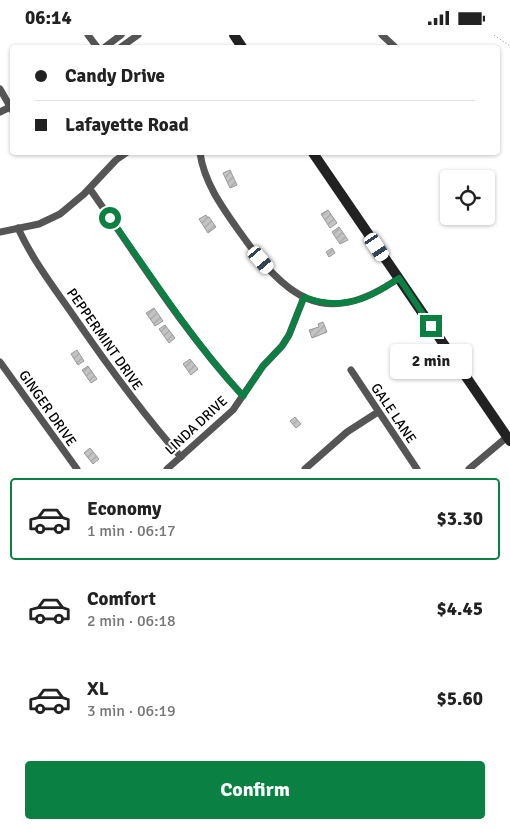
<!DOCTYPE html>
<html lang="en">
<head>
<meta charset="utf-8">
<style>
	body { margin:0; font-family:Signika,sans-serif; background:#f6f6f6; color:#222; height:100vh; display:flex; flex-direction:column; font-size:19px; white-space:nowrap }
	* { box-sizing:border-box; margin:0 }
	p { font-size:16px; color:#767676 }
	.icon { flex:none; width:28px; height:28px; fill:none; stroke:currentColor; stroke-width:2; stroke-linecap:round; stroke-linejoin:round }
	.map { position:relative; height:434px; overflow:hidden }
	.panel { display:flex; flex-direction:column; background:#fff; flex:1 }
	.panel>* { flex:none }
	.banner { position:absolute; left:10px; top:10px; width:490px; height:110px; border-radius:5px; box-shadow:0 1px 4px #0004; display:grid; align-content:center; height:110px; padding:0 25px; background:#fff }
	.tools { position:absolute; left:440px; top:135px; display:grid; gap:10px }
	.tools a { display:grid; place-items:center; width:55px; height:55px; border-radius:5px; background:#fff; box-shadow:0 1px 4px #0004; font-size:25px }
	.end { position:absolute; width:22px; height:22px; margin:-11px; border:6px solid #0b8043; background:#fff; box-shadow:0 0 0 2px #fff }
	.from { border-radius:50% }
	.bubble { position:absolute; height:35px; border-radius:5px; background:#fff; box-shadow:0 1px 4px #0004; font-size:16px; font-weight:700; line-height:35px; text-align:center }
	.car { position:absolute; width:15px; height:30px; margin:-15px -8px; border-radius:6px; box-shadow:0 0 4px 1px #0007; background:linear-gradient(#fff 24%,#345 0 40%,#fff 0 76%,#345 0 86%,#fff 0) }
	.banner b { display:flex; align-items:center; gap:18px; height:48px; font-size:19px }
	.banner b+b { border-top:1px solid #e0e0e0 }
	.banner i { width:12px; height:12px; background:#222 }
	ul { padding:9px 0 0; list-style:none }
	li { display:flex; align-items:center; gap:15px; height:82px; margin:0 10px 8px; padding:0 15px; border:2px solid transparent; border-radius:5px }
	li div { flex:1 }
	li b { display:block; font-size:19px }
	li em { font-style:normal; font-weight:700 }
	li.current { border-color:#0b8043 }
	li>.icon { width:45px; height:45px; stroke-width:1.5 }
	.action { display:flex; gap:10px; margin-top:auto; padding:10px 25px }
	.action a { flex:1; height:58px; border-radius:5px; background:#0b8043; color:#fff; font-size:20px; font-weight:700; line-height:58px; text-align:center }
	.status { display:flex; justify-content:space-between; align-items:center; height:35px; padding:0 25px; background:#fff; direction:ltr }
	.status svg { height:14px; fill:currentColor }
	.map>svg:first-child { display:block }
	.building { fill:url(#building-hatch); stroke:#999 }
	.lines { fill:none; stroke-linecap:round; stroke-linejoin:round }
	.path { stroke:#777; stroke-width:1; stroke-dasharray:1 2.5; stroke-linecap:butt }
	.street { stroke:#555; stroke-width:7 }
	.secondary { stroke:#222; stroke-width:10 }
	.route { stroke:#0b8043; stroke-width:6 }
	.labels { text-anchor:middle; stroke-width:4; stroke-linejoin:round; paint-order:stroke }
	.street-label { font-size:14px; fill:#000; stroke:#fff }
</style>
</head>
<body>
<div class="status"><b>06:14</b><svg viewBox="0 0 49 12"><path d="M0 12V9h3v3zM5 12V6h3v6zM10 12V3h3v9zM15 12V0h3v12zM26 1h20v11H26zM47 4h2v5h-2z"/></svg></div>
<div class="map">
<svg width="510" height="434" viewBox="0 0 510 434">
	<defs>
		<pattern id="building-hatch" width="6" height="6" patternUnits="userSpaceOnUse" patternTransform="scale(1.25)"><rect width="6" height="6" fill="#c4c4c4"/><path d="M-1 1l2-2M0 6l6-6M5 7l2-2" fill="none" stroke="#a7a7a7"/></pattern>
	</defs>
	<rect width="100%" height="100%" fill="#fff"/>
	<!-- building -->
	<g class="building">
		<polygon points="230,135 237,150 230,153 223,138"/>
		<polygon points="328,175 337,188 330,193 321,179"/>
		<polygon points="206,180 207,182 209,182 216,192 208,198 199,184"/>
		<polygon points="339,192 348,205 340,209 332,197"/>
		<polygon points="332,213 335,218 329,222 326,217"/>
		<polygon points="154,273 163,286 155,291 146,278"/>
		<polygon points="323,287 327,297 312,303 309,295 319,292 318,289"/>
		<polygon points="165,290 175,303 169,308 159,294"/>
		<polygon points="77,315 84,326 78,330 71,319"/>
		<polygon points="190,324 198,334 191,340 183,329"/>
		<polygon points="88,331 97,344 91,348 82,335"/>
		<polygon points="295,382 301,389 296,393 290,386"/>
		<polygon points="90,413 99,424 93,429 84,418"/>
	</g>
	<g class="lines">
		<!-- path -->
		<polyline class="path" points="494,0 510,11"/>
		<!-- street -->
		<g class="street">
			<polyline points="88,0 97,12"/>
			<polyline points="382,0 395,12"/>
			<polyline points="105,12 121,0"/>
			<polyline points="121,12 138,0"/>
			<polyline points="0,54 12,75"/>
			<polyline points="0,77 12,71"/>
			<path d="M200,118C204,147 222,172 239,196C285,261 323,296 399,243"/>
			<path d="M90,154C139,224 185,298 243,361"/>
			<path d="M18,193C33,226 55,254 75,283C108,331 142,378 181,422"/>
			<polyline points="0,197 39,189 60,179 84,159 116,125 126,118"/>
			<polyline points="0,327 77,434"/>
			<polyline points="351,335 417,434"/>
			<polyline points="167,434 233,375 263,331 282,311 289,300 304,262"/>
			<polyline points="305,434 347,397 378,377"/>
			<polyline points="469,434 507,402"/>
		</g>
		<!-- secondary -->
		<g class="secondary">
			<polyline points="234,0 242,12"/>
			<polyline points="313,118 510,406"/>
		</g>
	</g>
	<g class="lines">
		<!-- route -->
		<path class="route" d="M110,183C153,243 193,307 243,361L263,331L282,311L289,300L304,262C342,276 368,265 399,243L431,291"/>
	</g>
	<g class="labels">
		<!-- street labels -->
		<g class="street-label">
			<text transform="translate(105 304) rotate(55)" y="5">PEPPERMINT DRIVE</text>
			<text transform="translate(48 373) rotate(55)" y="5">GINGER DRIVE</text>
			<text transform="translate(394 378) rotate(56)" y="5">GALE LANE</text>
			<text transform="translate(196 390) rotate(-43)" y="5">LINDA DRIVE</text>
		</g>
	</g>
</svg>
<div class="tools">
<a><svg class="icon" aria-label="locate" viewBox="0 0 24 24"><circle cx="12" cy="12" r="6"/><path d="M12 2v4M12 18v4M2 12h4M18 12h4"/></svg></a>
</div>
<i class="end from" style="left:110px;top:183px"></i>
<i class="end" style="left:431px;top:291px"></i>
<div class="bubble" style="left:390px;top:309px;width:82px">2 min</div>
<i class="car" style="left:377px;top:212px;rotate:146deg"></i>
<i class="car" style="left:261px;top:225px;rotate:140deg"></i>
<div class="banner">
<b><i class="from"></i>Candy Drive</b>
<b><i></i>Lafayette Road</b>
</div>
</div>
<section class="panel">
<ul>
<li class="current"><svg class="icon" aria-label="car" viewBox="0 0 24 24"><path d="M5 17H2v-5l4-1 3-4h7l3 4 3 1v5h-3M9 17h6M6 11h13"/><circle cx="7" cy="17" r="2"/><circle cx="17" cy="17" r="2"/></svg><div><b>Economy</b><p>1 min · 06:17</p></div><em>$3.30</em></li>
<li><svg class="icon" aria-label="car" viewBox="0 0 24 24"><path d="M5 17H2v-5l4-1 3-4h7l3 4 3 1v5h-3M9 17h6M6 11h13"/><circle cx="7" cy="17" r="2"/><circle cx="17" cy="17" r="2"/></svg><div><b>Comfort</b><p>2 min · 06:18</p></div><em>$4.45</em></li>
<li><svg class="icon" aria-label="car" viewBox="0 0 24 24"><path d="M5 17H2v-5l4-1 3-4h7l3 4 3 1v5h-3M9 17h6M6 11h13"/><circle cx="7" cy="17" r="2"/><circle cx="17" cy="17" r="2"/></svg><div><b>XL</b><p>3 min · 06:19</p></div><em>$5.60</em></li>
</ul>
<div class="action"><a>Confirm</a></div>
</section>
</body>
</html>
